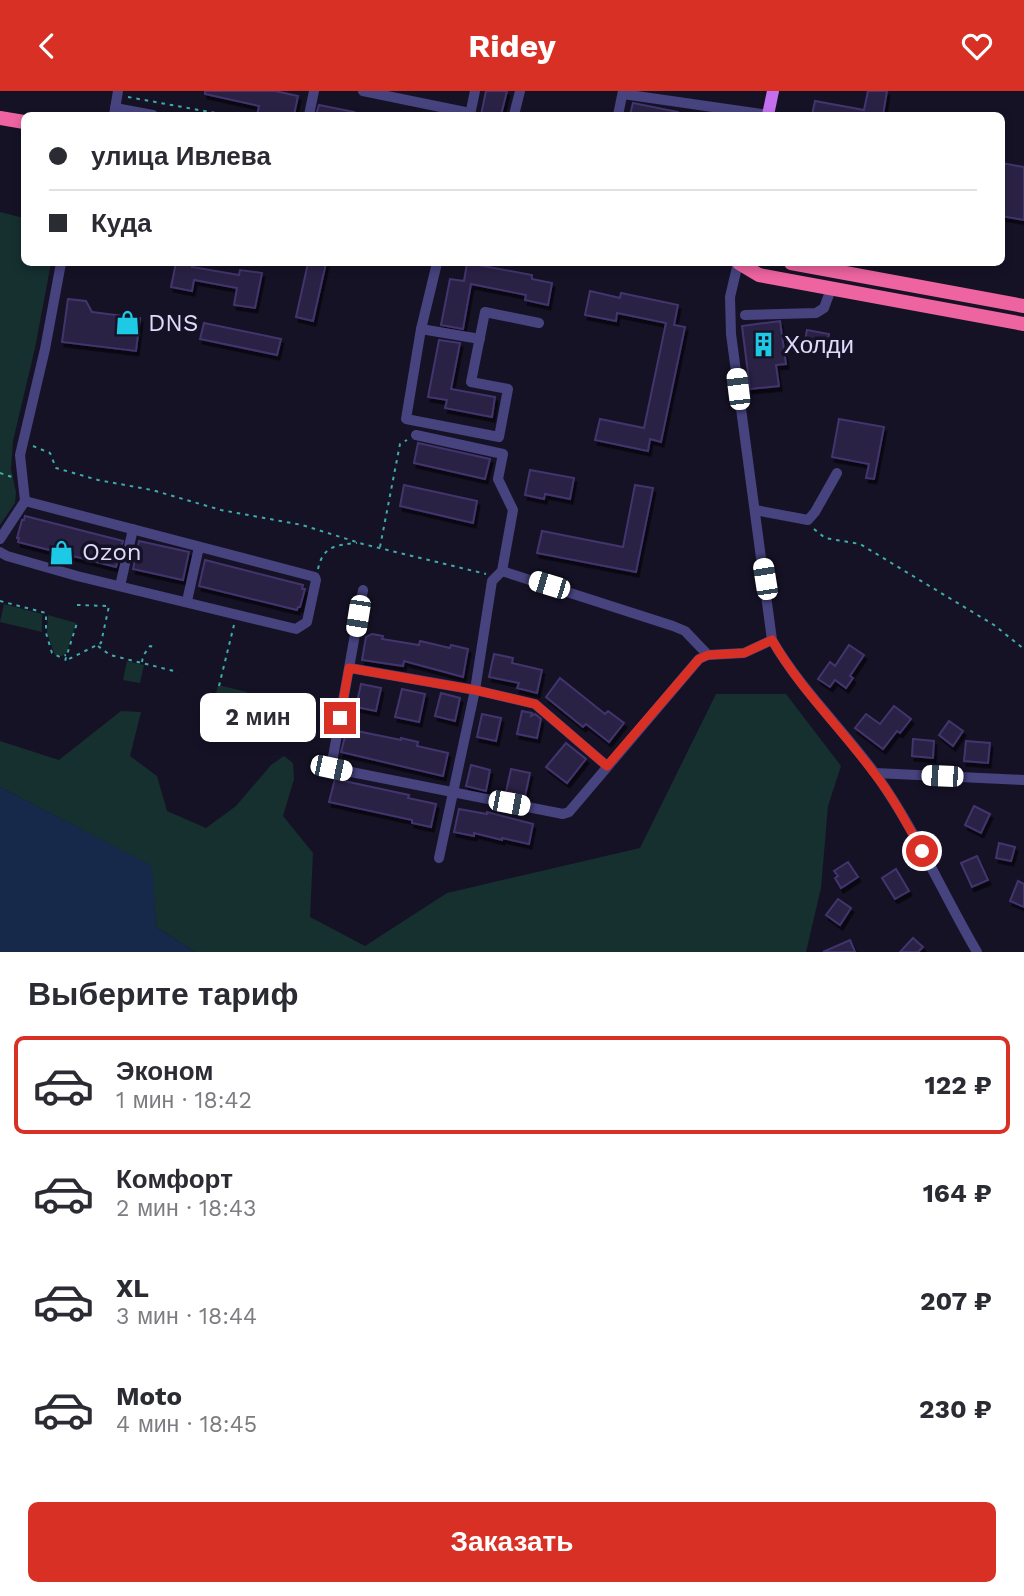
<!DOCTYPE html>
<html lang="ru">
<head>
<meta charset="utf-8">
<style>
	body { margin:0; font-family:"Work Sans",sans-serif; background:#f7f7f7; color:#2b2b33; height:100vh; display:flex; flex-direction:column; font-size:26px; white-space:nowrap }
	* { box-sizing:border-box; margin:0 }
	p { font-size:23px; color:#7c7c81 }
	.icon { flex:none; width:38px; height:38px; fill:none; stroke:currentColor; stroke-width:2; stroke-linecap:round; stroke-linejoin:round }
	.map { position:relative; height:861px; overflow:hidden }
	.side { display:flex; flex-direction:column; background:#fff; flex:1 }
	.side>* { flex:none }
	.top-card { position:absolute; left:21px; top:21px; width:984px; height:154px; border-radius:10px; box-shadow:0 4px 10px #0003; display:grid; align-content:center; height:154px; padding:0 28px; background:#fff }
	.end { position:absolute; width:32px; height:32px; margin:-16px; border:9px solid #d93025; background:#fff; box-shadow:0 0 0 4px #fff }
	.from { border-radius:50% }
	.bubble { position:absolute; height:49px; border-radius:10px; background:#fff; box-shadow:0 4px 10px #0003; font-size:23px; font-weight:700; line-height:49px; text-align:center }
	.car { position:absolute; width:21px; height:42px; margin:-21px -10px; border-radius:9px; box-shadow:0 0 5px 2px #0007; background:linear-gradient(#fff 24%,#345 0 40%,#fff 0 76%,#345 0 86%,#fff 0) }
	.top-card b { display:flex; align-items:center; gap:24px; height:66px; font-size:26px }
	.top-card b+b { border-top:2px solid #e1e1e2 }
	.top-card i { width:18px; height:18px; background:#2b2b33 }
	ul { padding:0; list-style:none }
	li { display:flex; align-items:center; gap:21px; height:98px; margin:0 14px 10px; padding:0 14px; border:4px solid transparent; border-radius:10px }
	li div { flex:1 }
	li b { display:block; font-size:26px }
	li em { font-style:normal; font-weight:700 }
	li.selected { border-color:#d93025 }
	li>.icon { width:63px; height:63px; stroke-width:1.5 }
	h2 { padding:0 28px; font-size:32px; line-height:84px }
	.action { display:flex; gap:14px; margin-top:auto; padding:14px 28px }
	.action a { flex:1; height:80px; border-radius:10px; background:#d93025; color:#fff; font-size:28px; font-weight:700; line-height:80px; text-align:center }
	header { display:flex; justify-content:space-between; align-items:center; height:91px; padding:0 28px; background:#d93025; color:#fff; font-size:32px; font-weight:700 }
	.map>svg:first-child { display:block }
	.green { fill:#162f2f }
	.water { fill:#17294a }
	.building { fill:#292144; stroke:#43356e; stroke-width:2; filter:url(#shadow) }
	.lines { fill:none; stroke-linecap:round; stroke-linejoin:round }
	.path { stroke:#3eaca9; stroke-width:2; stroke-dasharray:3.5 5; stroke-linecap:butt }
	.minor { stroke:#47437f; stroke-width:10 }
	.major { stroke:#c36fee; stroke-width:12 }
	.highway { stroke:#ed64a0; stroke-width:14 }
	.route { stroke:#d93025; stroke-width:9 }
	.labels { text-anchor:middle; stroke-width:7; stroke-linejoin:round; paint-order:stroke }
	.poi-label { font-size:24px; fill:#e0dbfb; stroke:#161226; text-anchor:start }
</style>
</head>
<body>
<header><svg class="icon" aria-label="back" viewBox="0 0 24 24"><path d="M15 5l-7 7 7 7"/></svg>Ridey<svg class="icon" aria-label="heart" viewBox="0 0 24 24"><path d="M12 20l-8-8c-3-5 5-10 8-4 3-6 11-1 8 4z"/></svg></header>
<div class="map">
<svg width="1024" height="861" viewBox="0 0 1024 861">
	<defs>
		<filter id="shadow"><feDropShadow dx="2.5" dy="4.5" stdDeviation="0" flood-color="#0009"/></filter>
	</defs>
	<rect width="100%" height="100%" fill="#161226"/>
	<!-- green -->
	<g class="green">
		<polygon points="0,121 24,127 24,172 51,172 35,257 13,350 11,378 16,401 15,412 0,434"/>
		<polygon points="4,513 42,523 42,541 0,531"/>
		<polygon points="48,524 76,532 67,561 62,565 55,564 47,542"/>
		<polygon points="127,570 144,574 140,592 123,589"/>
		<polygon points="218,594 247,601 241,632 211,625"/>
		<polygon points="716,603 786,603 841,675 828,715 821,797 806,861 195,861 156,836 151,775 0,696 0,650 59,669 121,620 141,621 130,665 157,685 167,720 206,737 236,715 271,674 284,665 293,672 294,688 283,725 313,762 310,826 365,855 447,802 640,757"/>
	</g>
	<!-- water -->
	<polygon class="water" points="0,696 152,775 156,836 195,861 0,861"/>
	<!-- building -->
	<g class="building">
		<polygon points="205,0 275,0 298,5 294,24 257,24 259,15 205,3"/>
		<polygon points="486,0 507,0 501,24 481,24"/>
		<polygon points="868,0 887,0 883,24 812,24 815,10 864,19"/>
		<polygon points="633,12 678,21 678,24 630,24"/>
		<polygon points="319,14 354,21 353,24 316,24"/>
		<polygon points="1001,72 1024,76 1024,129 1001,125"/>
		<polygon points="176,172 192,172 192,176 239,184 240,179 262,182 255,217 234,214 237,197 194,189 192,200 171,196"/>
		<polygon points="308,172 326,172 313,230 296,226"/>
		<polygon points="467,172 532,184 532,188 552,192 548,214 525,209 526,204 471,193 463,238 441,234 450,188 464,190"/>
		<polygon points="590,200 620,207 621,202 678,214 674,234 685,236 661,351 650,348 648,360 595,349 600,328 644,337 666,232 617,222 616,230 585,224"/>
		<polygon points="68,208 86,210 92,221 140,227 136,260 62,251"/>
		<polygon points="780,230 786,273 776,274 779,295 750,298 742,235"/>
		<polygon points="204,232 281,248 277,264 200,248"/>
		<polygon points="807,239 829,243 827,254 805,250"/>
		<polygon points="439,249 460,252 451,298 495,306 492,326 445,317 447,309 428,306"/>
		<polygon points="839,328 884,336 874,388 866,387 869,373 832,366"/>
		<polygon points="418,352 490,368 485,388 414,372"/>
		<polygon points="530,379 574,387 570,408 545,403 544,408 525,404"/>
		<polygon points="404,394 477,410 473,432 400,415"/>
		<polygon points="635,394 653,397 636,481 537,462 542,440 623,456"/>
		<polygon points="25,425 123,450 116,476 18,451 19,447 17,447 22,429 24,429"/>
		<polygon points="139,450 189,461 183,489 133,478"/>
		<polygon points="205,469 303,494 302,498 305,498 300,516 298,516 297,519 199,495"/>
		<polygon points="372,543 383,545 382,548 419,554 420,550 450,557 451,554 468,558 463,586 404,570 403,575 362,569 366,546"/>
		<polygon points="849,554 864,564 850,585 853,587 846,597 835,589 830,596 818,588 830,571 835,575"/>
		<polygon points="494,563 513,567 512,572 542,579 537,602 517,597 519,592 489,586"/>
		<polygon points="560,587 605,623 608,620 624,632 609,651 586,633 583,636 546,606"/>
		<polygon points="361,593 381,597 376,620 356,616"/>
		<polygon points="402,598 425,603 419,631 395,626"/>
		<polygon points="441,602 460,607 455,630 435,625"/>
		<polygon points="894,615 911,628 900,642 897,640 883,658 855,637 866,623 880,633"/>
		<polygon points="522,620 532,622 531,625 535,623 541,628 537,647 517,643"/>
		<polygon points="482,623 501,627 496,650 477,646"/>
		<polygon points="949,630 963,640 953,655 939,644"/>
		<polygon points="347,638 401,649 401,647 418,651 417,655 448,662 443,685 341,661"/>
		<polygon points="913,648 934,650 933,667 912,665"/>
		<polygon points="966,650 990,652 988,672 964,670"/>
		<polygon points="566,652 586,668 567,692 546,676"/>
		<polygon points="471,674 490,679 486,700 466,695"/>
		<polygon points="511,678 530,682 525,705 506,701"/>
		<polygon points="335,688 409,704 408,707 436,713 431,736 412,732 412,729 329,711"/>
		<polygon points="974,715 990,723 981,742 965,734"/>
		<polygon points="459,718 487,723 487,721 533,733 529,753 502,747 502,749 474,742 474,745 454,741"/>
		<polygon points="999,752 1015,756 1011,770 996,767"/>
		<polygon points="977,765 988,789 972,796 961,772"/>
		<polygon points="848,771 858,786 841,797 835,787 838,785 834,780"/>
		<polygon points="896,778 909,800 895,808 882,787"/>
		<polygon points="1018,790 1024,793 1024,816 1010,810"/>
		<polygon points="838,808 851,817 840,834 826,824"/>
		<polygon points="913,847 923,856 918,861 900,861"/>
		<polygon points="850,849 855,861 823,861"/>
	</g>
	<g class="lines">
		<!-- path -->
		<g class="path">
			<polyline points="128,6 226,24"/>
			<polyline points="33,355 50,362 56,377 98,389 152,399 221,419 302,434 363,453 486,483"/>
			<polyline points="0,382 12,386"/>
			<polyline points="814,438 825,447 860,453 994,534 1024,558"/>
			<polyline points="380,456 400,353 407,349"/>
			<path d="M318,478C323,455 336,454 357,452"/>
			<polyline points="0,510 46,522 46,542 52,562 60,566 66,564"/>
			<polyline points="77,514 109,515 101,552 65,570 77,532"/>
			<polyline points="98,555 110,564 178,581"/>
			<polyline points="142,571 143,565 150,555 155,556"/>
			<polyline points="219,595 234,534"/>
		</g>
		<!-- minor -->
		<g class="minor">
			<polyline points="363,0 470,22"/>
			<polyline points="623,3 768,24"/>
			<polyline points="115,17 153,24"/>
			<polyline points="114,24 118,0"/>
			<polyline points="309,24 314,0"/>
			<polyline points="470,24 475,0"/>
			<polyline points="514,24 520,0"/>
			<polyline points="618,24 623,0"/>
			<polyline points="437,172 421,238 480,248"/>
			<path d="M738,172L730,206L731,243L772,549C801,599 843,638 877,685C916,740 943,803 977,861"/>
			<polyline points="745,224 816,222 824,217 831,198"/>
			<polyline points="421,238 406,328 499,346 508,298 471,291 485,221 539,232"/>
			<polyline points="416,344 503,363 498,388 513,419 502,480 492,490 475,599 439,767"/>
			<polyline points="755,419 808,429 815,421 837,382"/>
			<polyline points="0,448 25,410 20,364 45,258 61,172"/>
			<polyline points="0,461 7,465 77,485 296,538 307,531 316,489 315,486 25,410"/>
			<polyline points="502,480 673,535 685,540 708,564"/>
			<polyline points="120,495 133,438"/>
			<polyline points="363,499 331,677 563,723 569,721 699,568 708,564 744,562 772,549"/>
			<polyline points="187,510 199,456"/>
			<polyline points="350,577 475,599 535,613 607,675"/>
			<polyline points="875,682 1024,689"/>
		</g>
		<!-- major -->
		<polyline class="major" points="768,24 773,0"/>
		<!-- highway -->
		<g class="highway">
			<polyline points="0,27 24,31"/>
			<polyline points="739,172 759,184 1024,233"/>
			<polyline points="791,172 1024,215"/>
		</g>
	</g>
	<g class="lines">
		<!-- route -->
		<path class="route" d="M340,627L349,577L475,599L535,613L607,675L699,568L708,564L744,562L772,549C800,598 841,637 874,682C893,706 907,733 922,760"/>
	</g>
	<!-- icons -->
	<defs>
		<symbol id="shop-bare" viewBox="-9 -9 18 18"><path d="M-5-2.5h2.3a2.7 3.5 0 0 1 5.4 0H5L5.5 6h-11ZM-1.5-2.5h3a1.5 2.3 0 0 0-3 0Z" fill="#1dc9e5" stroke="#161226" stroke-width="2.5" paint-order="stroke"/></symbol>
		<symbol id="building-bare" viewBox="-9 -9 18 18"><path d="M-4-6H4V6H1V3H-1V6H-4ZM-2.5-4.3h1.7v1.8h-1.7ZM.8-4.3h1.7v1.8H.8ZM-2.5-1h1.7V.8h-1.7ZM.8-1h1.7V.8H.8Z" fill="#1dc9e5" stroke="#161226" stroke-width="2.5" paint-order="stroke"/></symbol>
	</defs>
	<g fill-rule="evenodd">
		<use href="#shop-bare" x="110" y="214" width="35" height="35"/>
		<use href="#building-bare" x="746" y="236" width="35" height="35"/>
		<use href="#shop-bare" x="44" y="444" width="35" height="35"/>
	</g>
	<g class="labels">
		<!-- poi labels -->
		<g class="poi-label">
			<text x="148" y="240">DNS</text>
			<text x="784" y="262">Холди</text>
			<text x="82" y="469">Ozon</text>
		</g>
	</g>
</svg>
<i class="end from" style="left:922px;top:760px"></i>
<i class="end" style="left:340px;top:627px"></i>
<div class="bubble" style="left:200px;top:602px;width:116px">2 мин</div>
<i class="car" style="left:738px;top:298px;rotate:353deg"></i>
<i class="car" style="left:765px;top:488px;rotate:351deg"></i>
<i class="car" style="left:549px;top:494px;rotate:287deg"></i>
<i class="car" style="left:358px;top:525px;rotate:189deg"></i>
<i class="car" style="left:331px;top:677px;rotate:102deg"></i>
<i class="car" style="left:942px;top:685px;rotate:272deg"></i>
<i class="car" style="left:509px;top:712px;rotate:101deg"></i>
<div class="top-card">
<b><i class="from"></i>улица Ивлева</b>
<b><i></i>Куда</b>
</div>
</div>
<section class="side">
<h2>Выберите тариф</h2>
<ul>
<li class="selected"><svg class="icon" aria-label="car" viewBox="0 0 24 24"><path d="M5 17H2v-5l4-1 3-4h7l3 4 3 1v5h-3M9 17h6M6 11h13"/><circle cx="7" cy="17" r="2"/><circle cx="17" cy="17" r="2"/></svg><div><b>Эконом</b><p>1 мин · 18:42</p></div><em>122 ₽</em></li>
<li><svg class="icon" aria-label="car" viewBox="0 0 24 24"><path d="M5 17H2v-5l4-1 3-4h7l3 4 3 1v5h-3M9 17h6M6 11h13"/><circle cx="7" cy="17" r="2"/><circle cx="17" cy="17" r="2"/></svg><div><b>Комфорт</b><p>2 мин · 18:43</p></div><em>164 ₽</em></li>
<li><svg class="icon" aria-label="car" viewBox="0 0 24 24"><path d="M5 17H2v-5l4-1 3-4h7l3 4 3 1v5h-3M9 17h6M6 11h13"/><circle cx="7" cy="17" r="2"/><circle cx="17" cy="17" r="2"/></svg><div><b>XL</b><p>3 мин · 18:44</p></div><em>207 ₽</em></li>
<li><svg class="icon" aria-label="car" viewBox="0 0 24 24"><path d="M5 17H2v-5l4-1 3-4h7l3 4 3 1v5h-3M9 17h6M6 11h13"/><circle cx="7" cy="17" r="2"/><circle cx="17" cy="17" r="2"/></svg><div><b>Moto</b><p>4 мин · 18:45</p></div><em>230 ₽</em></li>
</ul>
<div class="action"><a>Заказать</a></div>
</section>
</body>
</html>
